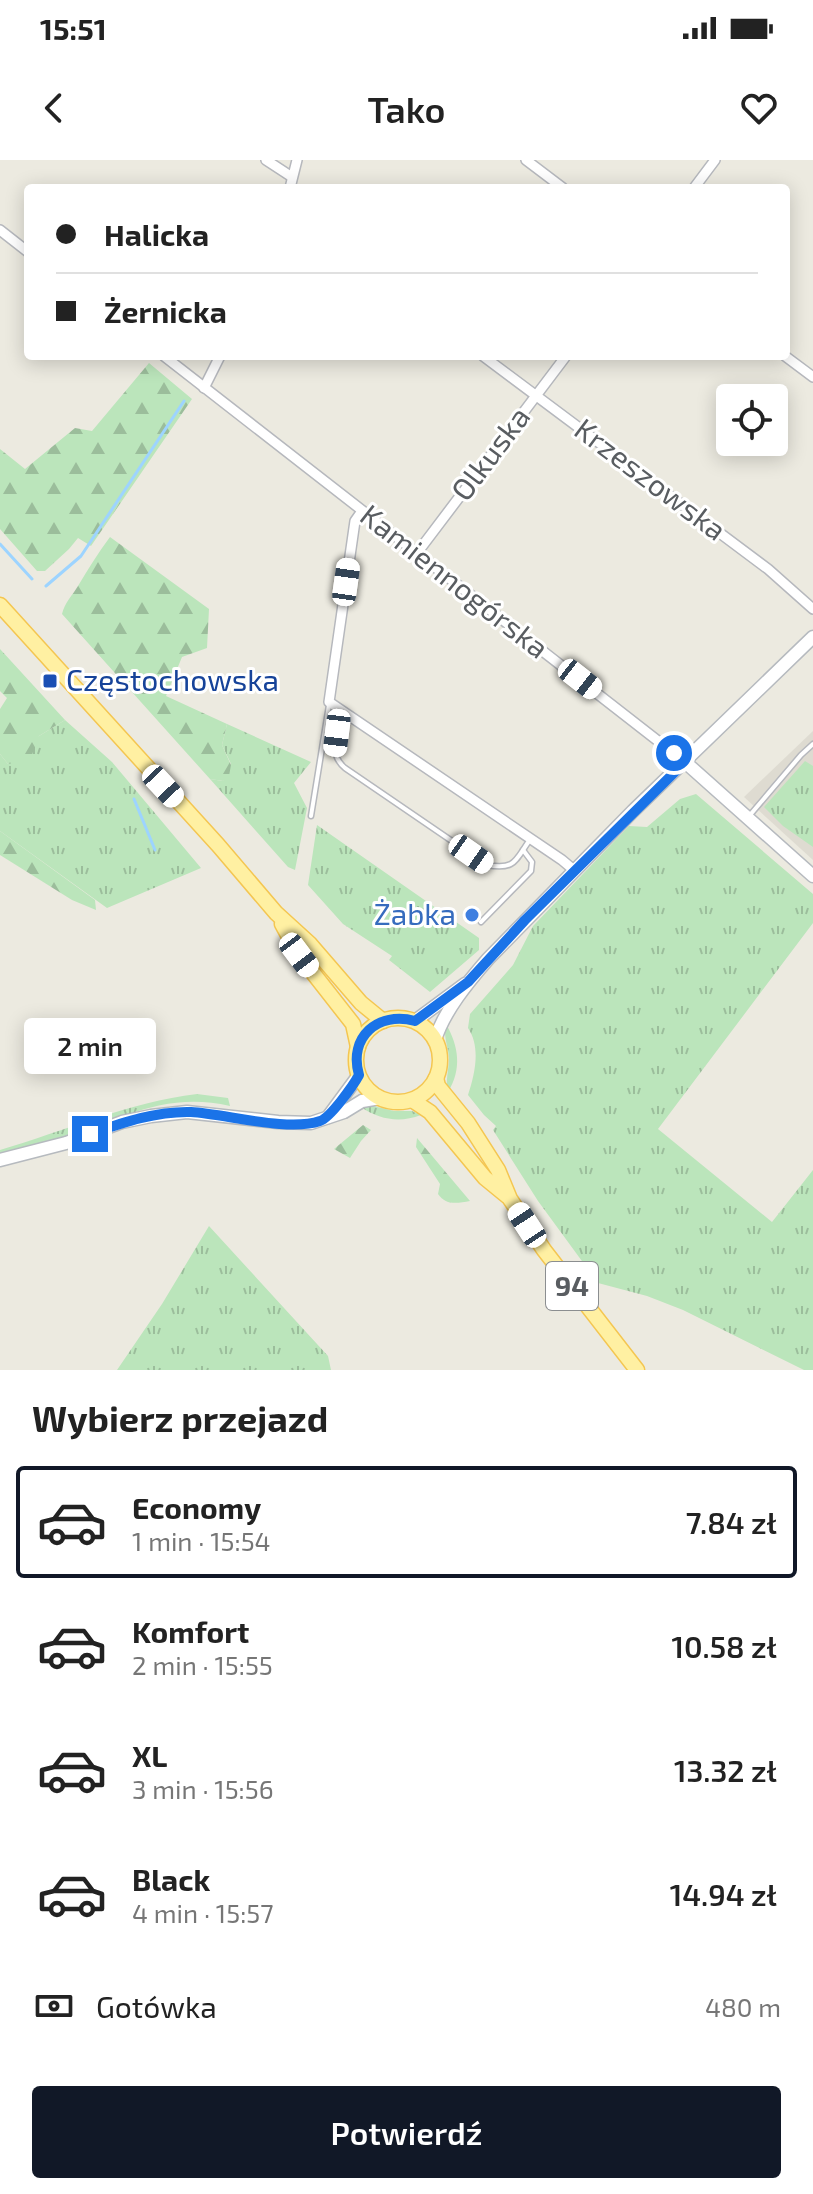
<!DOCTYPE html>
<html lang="pl">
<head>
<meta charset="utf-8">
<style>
	body { margin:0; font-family:"Exo 2",sans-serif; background:#f6f6f6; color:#222; height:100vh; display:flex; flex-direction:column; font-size:30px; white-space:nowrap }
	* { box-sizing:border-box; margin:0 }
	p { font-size:26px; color:#767676 }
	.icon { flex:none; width:44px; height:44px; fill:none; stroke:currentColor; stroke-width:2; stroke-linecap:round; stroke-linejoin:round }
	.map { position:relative; height:1210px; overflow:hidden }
	.panel { display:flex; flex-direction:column; background:#fff; flex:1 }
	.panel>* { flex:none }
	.guide { position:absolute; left:24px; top:24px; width:766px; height:176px; border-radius:8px; box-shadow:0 4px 20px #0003; display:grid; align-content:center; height:176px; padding:0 32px; background:#fff }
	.fabs { position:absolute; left:716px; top:224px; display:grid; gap:16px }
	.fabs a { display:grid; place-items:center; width:72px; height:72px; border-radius:8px; background:#fff; box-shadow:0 4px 20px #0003; font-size:40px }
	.end { position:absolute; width:36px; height:36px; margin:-18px; border:10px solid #1a73e8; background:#fff; box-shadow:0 0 0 4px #fff }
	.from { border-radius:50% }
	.bubble { position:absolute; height:56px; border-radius:8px; background:#fff; box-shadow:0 4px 20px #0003; font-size:26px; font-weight:600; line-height:56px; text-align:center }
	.car { position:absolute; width:24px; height:48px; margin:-24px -12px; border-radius:10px; box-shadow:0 0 6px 2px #0007; background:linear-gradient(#fff 24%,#345 0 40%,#fff 0 76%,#345 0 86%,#fff 0) }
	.guide b { display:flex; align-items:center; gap:28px; height:76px; font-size:30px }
	.guide b+b { border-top:2px solid #e0e0e0 }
	.guide i { width:20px; height:20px; background:#222 }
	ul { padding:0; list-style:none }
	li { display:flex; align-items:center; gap:24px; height:112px; margin:0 16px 12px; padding:0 16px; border:4px solid transparent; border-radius:8px }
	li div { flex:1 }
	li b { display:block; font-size:30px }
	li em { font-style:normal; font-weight:600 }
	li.current { border-color:#111827 }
	li>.icon { width:72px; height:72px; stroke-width:1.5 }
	h2 { padding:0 32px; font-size:36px; line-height:96px }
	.pay { display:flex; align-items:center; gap:20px; height:88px; padding:0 32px; font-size:30px }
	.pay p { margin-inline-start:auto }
	.cta { display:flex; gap:16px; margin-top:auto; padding:16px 32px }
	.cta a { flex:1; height:92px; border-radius:8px; background:#111827; color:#fff; font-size:32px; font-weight:600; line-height:92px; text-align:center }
	.status { display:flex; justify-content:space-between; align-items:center; height:56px; padding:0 40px; background:#fff; direction:ltr }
	.status svg { height:22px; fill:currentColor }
	header { display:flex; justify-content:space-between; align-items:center; height:104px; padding:0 32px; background:#fff; font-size:36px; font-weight:600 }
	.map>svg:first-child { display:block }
	.education { fill:#dedbd1 }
	.grass { fill:url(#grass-tufts) }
	.forest { fill:url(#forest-firs) }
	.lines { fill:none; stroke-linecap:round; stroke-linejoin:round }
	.stream { stroke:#9dd4ff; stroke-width:3 }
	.lane-casing { stroke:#b6b8bd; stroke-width:7 }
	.street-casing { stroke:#b6b8bd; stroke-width:12 }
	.secondary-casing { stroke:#b6babf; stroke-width:15 }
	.primary-casing { stroke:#f4c651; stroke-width:17 }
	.lane { stroke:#fff; stroke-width:4 }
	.street { stroke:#fff; stroke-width:9 }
	.secondary { stroke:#fff; stroke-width:12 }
	.primary { stroke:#fff0a2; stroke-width:14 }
	.route { stroke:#1a73e8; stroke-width:10 }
	.transit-dot { fill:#1a4fb4; stroke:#fff; stroke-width:3 }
	.shop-dot { fill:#3f7fe0; stroke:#fff; stroke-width:3 }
	.labels { text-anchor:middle; stroke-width:6; stroke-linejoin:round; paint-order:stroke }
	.shield { fill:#fff; stroke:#8b8e90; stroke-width:2 }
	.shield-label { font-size:28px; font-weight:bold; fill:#595d61 }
	.street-label { font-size:30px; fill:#595d61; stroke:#fff }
	.transit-label { font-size:30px; fill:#164399; stroke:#fff; text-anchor:start }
	.shop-label { font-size:30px; fill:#366cbe; stroke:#fff; text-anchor:end }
</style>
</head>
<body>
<div class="status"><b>15:51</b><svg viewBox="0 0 49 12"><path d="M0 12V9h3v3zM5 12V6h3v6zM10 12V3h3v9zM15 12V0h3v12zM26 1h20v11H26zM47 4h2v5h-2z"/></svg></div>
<header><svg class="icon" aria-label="back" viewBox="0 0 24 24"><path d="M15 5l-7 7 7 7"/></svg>Tako<svg class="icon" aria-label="heart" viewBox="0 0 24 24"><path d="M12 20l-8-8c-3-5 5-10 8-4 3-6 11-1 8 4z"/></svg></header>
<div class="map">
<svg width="813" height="1210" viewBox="0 0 813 1210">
	<defs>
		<pattern id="grass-tufts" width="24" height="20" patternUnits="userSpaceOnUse" patternTransform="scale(2)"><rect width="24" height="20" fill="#bbe5bb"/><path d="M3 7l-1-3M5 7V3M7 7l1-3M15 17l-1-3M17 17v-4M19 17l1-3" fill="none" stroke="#9bbd9b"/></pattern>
		<pattern id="forest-firs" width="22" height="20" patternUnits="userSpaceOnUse" patternTransform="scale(2)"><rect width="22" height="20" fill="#bbe5bb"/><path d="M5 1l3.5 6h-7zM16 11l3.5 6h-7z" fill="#9bbd9b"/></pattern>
	</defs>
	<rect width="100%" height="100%" fill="#eceae0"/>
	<!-- education -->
	<polygon class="education" points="813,571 813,700 744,637"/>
	<!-- grass -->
	<g class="grass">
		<polygon points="65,560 112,602 201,708 107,748 0,671 0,594 8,604 39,576"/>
		<polygon points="227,564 311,602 294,623 307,648 295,710 288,707 210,619 223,621 231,604 222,585"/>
		<polygon points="805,601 813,606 813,687 783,666 764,647"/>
		<path d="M696,634L813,734V763L658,969L772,1062L813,1010V1210H804L683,1150L647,1136L598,1123L538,1041L493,970L496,966L484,955L468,935C475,914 481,887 468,868L470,854L513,805L533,766L629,666L647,667L680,639Z"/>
		<polygon points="317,665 479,778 479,790 430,832 389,800 392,796 343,764 308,725"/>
		<path d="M446,864C459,887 462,909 448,932C445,920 449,910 449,898C448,885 443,877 446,864Z"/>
		<path d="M197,934L228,938L230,946C164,931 121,960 61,978C41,984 20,988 0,993V990C65,971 129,942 197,934Z"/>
		<path d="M369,945L394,951H412L421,955C400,963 380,960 361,947Z"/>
		<polygon points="209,1066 328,1196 331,1210 117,1210 162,1144"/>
	</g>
	<!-- forest -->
	<g class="forest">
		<polygon points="149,203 192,239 91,386 78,378 69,389 45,411 37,411 0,369 0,289 25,309 75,268 92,271"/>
		<path d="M110,377L209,449L207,488L182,497L166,536L227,564L222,585L231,605L229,616L223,621L210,619L62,454C65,442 72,436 78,426C88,409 98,393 110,377Z"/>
		<polygon points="0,489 65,560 39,576 30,600 8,604 0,594 0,549 7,538 0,531"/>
		<polygon points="0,671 95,740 96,750 72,740 0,695"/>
		<polygon points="363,965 371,970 361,981 350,998 334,989"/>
		<path d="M417,978L470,1041C458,1043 446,1046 438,1034L440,1024L416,987Z"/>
	</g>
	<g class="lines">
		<!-- stream -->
		<g class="stream">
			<polyline points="0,384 32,419"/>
			<polyline points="46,426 81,396 184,241"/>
			<polyline points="134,639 155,690"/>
		</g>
		<defs>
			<g id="lane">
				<path d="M347,555C336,572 327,593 345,608L487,705C515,710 515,701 529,681"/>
				<polyline points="750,655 801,595 813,584"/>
				<polyline points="311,656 329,545"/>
				<polyline points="481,762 531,711 532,702 523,690"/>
			</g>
			<g id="street">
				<polyline points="266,0 292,17"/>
				<polyline points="526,0 563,28"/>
				<polyline points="290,28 297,0"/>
				<polyline points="694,28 715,0"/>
				<polyline points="0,70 28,92"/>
				<polyline points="164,196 685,602"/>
				<polyline points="483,196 768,409 813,449"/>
				<polyline points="785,196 813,217"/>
				<polyline points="204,228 220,196"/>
				<polyline points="362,351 355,361 329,542 562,700 575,711"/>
				<polyline points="417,393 566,196"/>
			</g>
			<g id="secondary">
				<polyline points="685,602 813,716"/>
				<polyline points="415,861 465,824"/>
				<path d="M435,880C444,851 468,822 488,799L633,651L813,477"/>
				<polyline points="328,957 359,915"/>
				<polyline points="0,1000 66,983 122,962 151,956 187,952 278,962 311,963 344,952 362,941 380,938"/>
			</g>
			<g id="primary">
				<polyline points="0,445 218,685 276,753 310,784 361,843 383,861"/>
				<polyline points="282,764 299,795 353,864 358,887"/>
				<circle cx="398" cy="900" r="42"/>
				<polyline points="436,918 438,926 468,963 498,1010 510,1039 544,1090 637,1210"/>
				<polyline points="412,940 430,952 485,1018 507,1036"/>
			</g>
		</defs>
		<!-- lane casing -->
		<use href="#lane" class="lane-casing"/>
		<!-- street casing -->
		<use href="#street" class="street-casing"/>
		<!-- secondary casing -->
		<use href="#secondary" class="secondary-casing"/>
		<!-- primary casing -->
		<use href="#primary" class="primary-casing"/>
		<!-- lane -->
		<use href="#lane" class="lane"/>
		<!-- street -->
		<use href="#street" class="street"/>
		<!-- secondary -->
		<use href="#secondary" class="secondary"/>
		<!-- primary -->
		<use href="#primary" class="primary"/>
	</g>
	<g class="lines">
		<!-- route -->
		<path class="route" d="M90,974C122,963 156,951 191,952C226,954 288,972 320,961C330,958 353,926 359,915C348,877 378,851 415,861L468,822L525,760L685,602L674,593"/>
	</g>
	<!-- markers -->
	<rect class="transit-dot" x="42" y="513" width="16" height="16" rx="4"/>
	<circle class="shop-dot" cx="472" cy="755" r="8"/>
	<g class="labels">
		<!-- shield labels -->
		<rect class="shield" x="546" y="1102" width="52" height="48" rx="6"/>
		<g class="shield-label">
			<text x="572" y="1136">94</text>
		</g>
		<!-- street labels -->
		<g class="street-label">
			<text transform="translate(491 294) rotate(-53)" y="10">Olkuska</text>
			<text transform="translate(650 320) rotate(37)" y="10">Krzeszowska</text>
			<text transform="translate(454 422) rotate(38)" y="10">Kamiennogórska</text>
		</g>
		<!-- transit labels -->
		<g class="transit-label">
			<text x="66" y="531">Częstochowska</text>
		</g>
		<!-- shop labels -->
		<g class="shop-label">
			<text x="456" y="765">Żabka</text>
		</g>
	</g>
</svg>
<div class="fabs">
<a><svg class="icon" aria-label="locate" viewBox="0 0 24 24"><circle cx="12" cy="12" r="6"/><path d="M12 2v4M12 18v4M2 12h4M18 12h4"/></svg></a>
</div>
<i class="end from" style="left:674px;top:593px"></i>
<i class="end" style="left:90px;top:974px"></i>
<div class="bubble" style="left:24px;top:858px;width:132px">2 min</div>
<i class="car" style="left:346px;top:422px;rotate:8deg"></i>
<i class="car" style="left:580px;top:519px;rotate:128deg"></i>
<i class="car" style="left:337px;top:573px;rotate:187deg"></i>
<i class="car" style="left:163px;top:626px;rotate:137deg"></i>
<i class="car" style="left:471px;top:694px;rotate:125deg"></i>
<i class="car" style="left:299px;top:795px;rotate:143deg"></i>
<i class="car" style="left:527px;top:1065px;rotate:327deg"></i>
<div class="guide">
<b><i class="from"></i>Halicka</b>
<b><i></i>Żernicka</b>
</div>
</div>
<section class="panel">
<h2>Wybierz przejazd</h2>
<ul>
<li class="current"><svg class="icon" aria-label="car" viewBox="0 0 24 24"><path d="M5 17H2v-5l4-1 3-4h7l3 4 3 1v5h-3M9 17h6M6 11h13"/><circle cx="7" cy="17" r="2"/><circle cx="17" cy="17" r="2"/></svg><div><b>Economy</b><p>1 min · 15:54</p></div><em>7.84 zł</em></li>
<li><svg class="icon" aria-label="car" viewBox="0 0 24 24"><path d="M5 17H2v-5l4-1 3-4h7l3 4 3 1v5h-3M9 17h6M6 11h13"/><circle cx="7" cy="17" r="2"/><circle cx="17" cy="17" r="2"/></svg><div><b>Komfort</b><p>2 min · 15:55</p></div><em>10.58 zł</em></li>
<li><svg class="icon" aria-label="car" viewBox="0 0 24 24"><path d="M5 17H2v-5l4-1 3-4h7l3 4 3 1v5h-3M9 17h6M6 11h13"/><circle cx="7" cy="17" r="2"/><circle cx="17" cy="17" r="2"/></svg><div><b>XL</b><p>3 min · 15:56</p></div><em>13.32 zł</em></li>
<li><svg class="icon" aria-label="car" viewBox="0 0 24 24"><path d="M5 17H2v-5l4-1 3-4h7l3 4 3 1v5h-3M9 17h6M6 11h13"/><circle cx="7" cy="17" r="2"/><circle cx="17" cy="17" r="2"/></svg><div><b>Black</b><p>4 min · 15:57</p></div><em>14.94 zł</em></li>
</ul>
<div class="pay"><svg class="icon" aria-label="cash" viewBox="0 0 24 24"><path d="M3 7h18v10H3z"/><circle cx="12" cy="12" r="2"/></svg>Gotówka<p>480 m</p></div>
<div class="cta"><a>Potwierdź</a></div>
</section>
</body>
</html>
